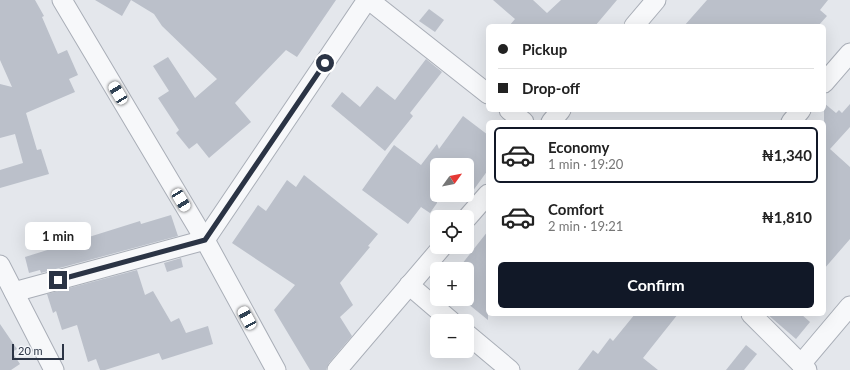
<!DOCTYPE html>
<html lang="en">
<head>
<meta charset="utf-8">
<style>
	body { margin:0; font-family:Lato,sans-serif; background:#f2f2f2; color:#222; height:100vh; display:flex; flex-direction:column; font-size:15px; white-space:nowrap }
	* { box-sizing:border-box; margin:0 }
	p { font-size:13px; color:#767676 }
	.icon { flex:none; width:22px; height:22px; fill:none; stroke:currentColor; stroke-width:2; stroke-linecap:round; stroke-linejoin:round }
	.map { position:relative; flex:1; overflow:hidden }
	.panel { position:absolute; left:486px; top:120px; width:340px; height:196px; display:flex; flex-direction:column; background:#fff; border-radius:6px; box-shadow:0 4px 16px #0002 }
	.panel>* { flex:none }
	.guide { position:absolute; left:486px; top:24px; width:340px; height:88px; border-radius:6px; box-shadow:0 4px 16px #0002; display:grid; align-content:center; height:88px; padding:0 12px; background:#fff }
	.needle { width:26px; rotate:57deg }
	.buttons { position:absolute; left:430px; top:158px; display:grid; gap:8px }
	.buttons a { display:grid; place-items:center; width:44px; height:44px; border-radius:6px; background:#fff; box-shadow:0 4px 16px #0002; font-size:20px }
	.scale { position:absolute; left:12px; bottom:10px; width:52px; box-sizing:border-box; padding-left:4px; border:2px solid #2b3445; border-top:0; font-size:11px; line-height:14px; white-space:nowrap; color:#2b3445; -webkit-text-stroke:3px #f4f6f9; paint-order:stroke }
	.end { position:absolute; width:18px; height:18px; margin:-9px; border:5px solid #2b3445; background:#fff; box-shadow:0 0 0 2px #fff }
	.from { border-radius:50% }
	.bubble { position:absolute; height:28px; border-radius:6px; background:#fff; box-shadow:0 4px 16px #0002; font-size:13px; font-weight:700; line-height:28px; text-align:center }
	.car { position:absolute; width:12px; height:24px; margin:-12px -6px; border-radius:5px; box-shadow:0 0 3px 1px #0007; background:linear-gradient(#fff 24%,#345 0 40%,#fff 0 76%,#345 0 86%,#fff 0) }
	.guide b { display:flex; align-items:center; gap:14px; height:38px; font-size:15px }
	.guide b+b { border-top:1px solid #e0e0e0 }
	.guide i { width:10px; height:10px; background:#222 }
	ul { padding:7px 0 0; list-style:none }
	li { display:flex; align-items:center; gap:12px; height:56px; margin:0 8px 6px; padding:0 4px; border:2px solid transparent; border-radius:6px }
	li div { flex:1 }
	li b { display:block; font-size:15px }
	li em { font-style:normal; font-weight:700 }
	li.selected { border-color:#111827 }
	li>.icon { width:36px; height:36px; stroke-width:1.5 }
	.primary-button { display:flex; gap:8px; margin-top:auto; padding:8px 12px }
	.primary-button a { flex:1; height:46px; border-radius:6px; background:#111827; color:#fff; font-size:16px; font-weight:700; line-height:46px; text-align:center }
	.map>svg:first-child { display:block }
	.building { fill:#bbc0ca }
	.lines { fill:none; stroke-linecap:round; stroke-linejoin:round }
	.minor-casing { stroke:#a9aeb7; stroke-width:21 }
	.minor { stroke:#f7f8fa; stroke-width:19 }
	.route { stroke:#2b3445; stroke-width:5 }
</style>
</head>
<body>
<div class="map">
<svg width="850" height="370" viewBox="0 0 850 370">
	<rect width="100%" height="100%" fill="#e4e7ec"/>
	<!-- building -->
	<g class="building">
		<polygon points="0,0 35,0 44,16 42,17 58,54 67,50 78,75 69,79 75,92 26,113 37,150 41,149 49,174 0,188 0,170 23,163 15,134 0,138 0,84 12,87 0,60"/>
		<polygon points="95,0 131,0 122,16"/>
		<polygon points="131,0 336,0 297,57 286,50 235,103 251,122 209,158 197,143 189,149 176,133 179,130 158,98 169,91 153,66 168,57 195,98 217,79 162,26 154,14"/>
		<polygon points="493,0 533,0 547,13 561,0 617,0 595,26 509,26 515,19"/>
		<polygon points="707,0 828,0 820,10 827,16 818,26 684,26"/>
		<polygon points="429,9 444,20 435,32 419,21"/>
		<polygon points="426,59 442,72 410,113 413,116 385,151 331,106 342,92 360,107 377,86 395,100"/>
		<polygon points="824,103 836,113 839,110 842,113 850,104 850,127 830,149 850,167 850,239 824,269"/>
		<polygon points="463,116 488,135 488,170 467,199 467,165 437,165 437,203 430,213 421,207 408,224 362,190 394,145 421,165 437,144 439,149"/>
		<polygon points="304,175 378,234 368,246 370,247 340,283 353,305 340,317 352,336 329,363 326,370 310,370 274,310 295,285 232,243 258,205 266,211 287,180 296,187"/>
		<polygon points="171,215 178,236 41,273 40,270 29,273 25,257 140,221 141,224"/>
		<polygon points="488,231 488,320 467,303 467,269 458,269"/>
		<polygon points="181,258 183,267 167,272 164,263"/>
		<polygon points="137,270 145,295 153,291 171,322 179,318 186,333 208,326 213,344 162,360 159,353 105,370 100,370 96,359 88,362 77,325 62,330 56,311 53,313 47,294"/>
		<polygon points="635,314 678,314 643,358 658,370 578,370 593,350 598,354 610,338 613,341"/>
		<polygon points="767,314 801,314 810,322 796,339"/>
		<polygon points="0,324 17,349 12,352 20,364 11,370 0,370"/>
		<polygon points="746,345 757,354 744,370 726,370"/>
	</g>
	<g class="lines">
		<defs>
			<g id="minor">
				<polyline points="62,0 205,240 276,370"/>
				<polyline points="369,0 488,94"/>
				<polyline points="634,26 656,0"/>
				<polyline points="824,83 850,53"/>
				<polyline points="509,110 524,122"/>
				<polyline points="551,122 561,110"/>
				<polyline points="791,122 801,110"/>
				<polyline points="467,218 488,194"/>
				<polyline points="0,265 54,370"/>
				<polyline points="409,285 451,321"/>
				<polyline points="14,292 205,240 367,0"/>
				<polyline points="751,314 807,370"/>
				<polyline points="467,334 510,370"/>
				<polyline points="801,364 850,306"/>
				<polyline points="337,370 442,247"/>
			</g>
		</defs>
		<!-- minor casing -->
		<use href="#minor" class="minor-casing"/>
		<!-- minor -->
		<use href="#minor" class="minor"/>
	</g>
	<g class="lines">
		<!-- route -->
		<polyline class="route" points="58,280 205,240 325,63"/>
	</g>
</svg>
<div class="buttons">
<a><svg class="needle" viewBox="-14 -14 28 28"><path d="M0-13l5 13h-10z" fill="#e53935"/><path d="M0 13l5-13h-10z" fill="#767676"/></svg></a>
<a><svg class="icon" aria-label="locate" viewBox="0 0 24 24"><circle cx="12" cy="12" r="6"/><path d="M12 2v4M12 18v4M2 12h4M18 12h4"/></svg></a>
<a>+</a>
<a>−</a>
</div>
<div class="scale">20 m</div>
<i class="end from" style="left:325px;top:63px"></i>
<i class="end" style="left:58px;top:280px"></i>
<div class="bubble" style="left:25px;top:222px;width:66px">1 min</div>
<i class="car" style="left:118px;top:93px;rotate:329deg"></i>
<i class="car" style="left:181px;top:200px;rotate:149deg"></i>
<i class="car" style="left:247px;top:318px;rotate:331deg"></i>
<div class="guide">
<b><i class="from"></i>Pickup</b>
<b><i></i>Drop-off</b>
</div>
<section class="panel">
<ul>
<li class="selected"><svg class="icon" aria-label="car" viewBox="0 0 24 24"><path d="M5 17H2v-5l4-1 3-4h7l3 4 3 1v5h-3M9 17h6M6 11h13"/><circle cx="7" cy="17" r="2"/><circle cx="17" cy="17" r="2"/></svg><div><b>Economy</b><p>1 min · 19:20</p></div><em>₦1,340</em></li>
<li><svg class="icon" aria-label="car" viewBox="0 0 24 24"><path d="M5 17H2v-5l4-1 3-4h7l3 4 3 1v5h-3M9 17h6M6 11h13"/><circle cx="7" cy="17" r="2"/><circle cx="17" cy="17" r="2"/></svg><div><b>Comfort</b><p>2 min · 19:21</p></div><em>₦1,810</em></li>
</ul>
<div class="primary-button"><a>Confirm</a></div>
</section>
</div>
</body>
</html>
